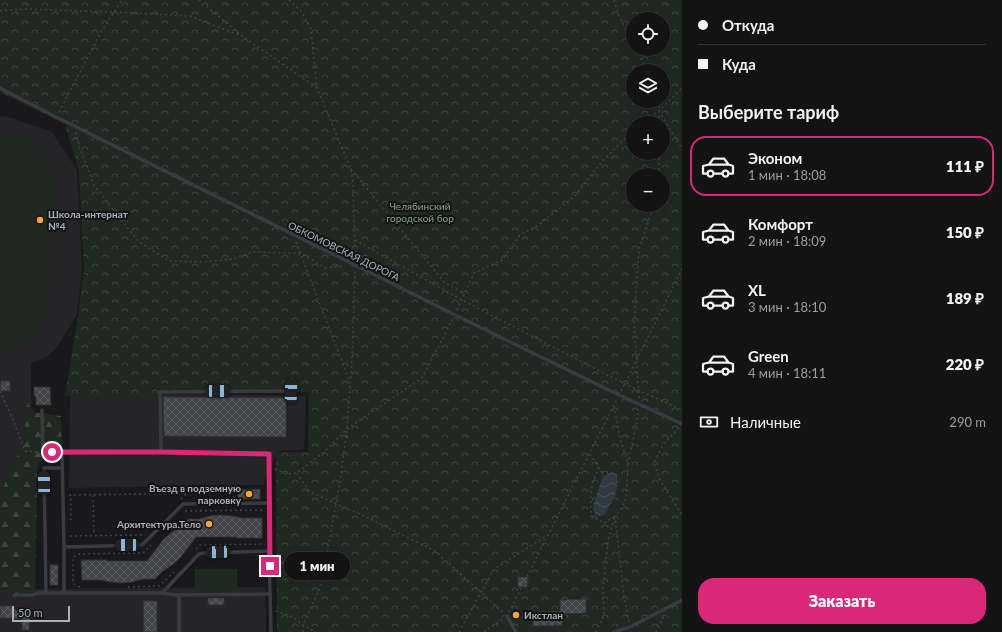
<!DOCTYPE html>
<html lang="ru">
<head>
<meta charset="utf-8">
<style>
	body { margin:0; font-family:Lato,sans-serif; background:#1c1c1d; color:#f1f3f6; height:100vh; display:flex; flex-direction:column; font-size:15px; white-space:nowrap }
	* { box-sizing:border-box; margin:0 }
	p { font-size:13px; color:#9d9ea0 }
	.icon { flex:none; width:22px; height:22px; fill:none; stroke:currentColor; stroke-width:2; stroke-linecap:round; stroke-linejoin:round }
	.map { position:relative; flex:1; overflow:hidden }
	.drawer { display:flex; flex-direction:column; background:#131314; width:320px }
	.drawer>* { flex:none }
	.banner { display:grid; align-content:center; height:88px; padding:0 16px; background:#131314 }
	.buttons { position:absolute; left:626px; top:12px; display:grid; gap:8px }
	.buttons a { display:grid; place-items:center; width:44px; height:44px; border-radius:50%; background:#131314; box-shadow:0 2px 10px #0003,0 0 0 1px #323234; font-size:20px }
	.scale { position:absolute; left:12px; bottom:10px; width:58px; box-sizing:border-box; padding-left:4px; border:2px solid #aab1bb; border-top:0; font-size:11px; line-height:14px; white-space:nowrap; color:#aab1bb; -webkit-text-stroke:3px #141416; paint-order:stroke }
	.end { position:absolute; width:18px; height:18px; margin:-9px; border:5px solid #db2777; background:#fff; box-shadow:0 0 0 2px #fff }
	.from { border-radius:50% }
	.bubble { position:absolute; height:28px; border-radius:14px; background:#131314; box-shadow:0 2px 10px #0003,0 0 0 1px #323234; font-size:13px; font-weight:800; line-height:28px; text-align:center }
	.car { position:absolute; width:12px; height:24px; margin:-12px -6px; border-radius:5px; box-shadow:0 0 3px 1px #0007; background:linear-gradient(#222 24%,#8ab4d8 0 40%,#222 0 76%,#8ab4d8 0 86%,#222 0) }
	.banner b { display:flex; align-items:center; gap:14px; height:38px; font-size:15px }
	.banner b+b { border-top:1px solid #323234 }
	.banner i { width:10px; height:10px; background:#f1f3f6 }
	ul { padding:0; list-style:none }
	li { display:flex; align-items:center; gap:12px; height:60px; margin:0 8px 6px; padding:0 8px; border:2px solid transparent; border-radius:16px }
	li div { flex:1 }
	li b { display:block; font-size:15px }
	li em { font-style:normal; font-weight:800 }
	li.active { border-color:#db2777 }
	li>.icon { width:36px; height:36px; stroke-width:1.5 }
	h2 { padding:0 16px; font-size:18px; line-height:48px }
	.pay { display:flex; align-items:center; gap:10px; height:44px; padding:0 16px; font-size:15px }
	.pay p { margin-inline-start:auto }
	.action { display:flex; gap:8px; margin-top:auto; padding:8px 16px }
	.action a { flex:1; height:46px; border-radius:16px; background:#db2777; color:#fff; font-size:16px; font-weight:800; line-height:46px; text-align:center }
	main { display:flex; flex:1; min-height:0 }
	.map>svg:first-child { display:block }
	.built { fill:#252528 }
	.grass { fill:#202921 }
	.forest { fill:url(#forest-firs) }
	.park { fill:url(#park-crowns); fill-rule:evenodd }
	.water { fill:url(#water-waves) }
	.building { fill:url(#building-cross-hatch); stroke:#333337 }
	.lines { fill:none; stroke-linecap:round; stroke-linejoin:round }
	.path { stroke:#3f4247; stroke-width:1.5; stroke-dasharray:2 3; stroke-linecap:butt }
	.lane { stroke:#393b40; stroke-width:3.5 }
	.route { stroke:#db2777; stroke-width:5 }
	.poi-dot { fill:#faa531; stroke:#141416; stroke-width:1.5 }
	.labels { text-anchor:middle; stroke-width:4; stroke-linejoin:round; paint-order:stroke }
	.park-label { font-size:10px; fill:#82a781; stroke:#141416 }
	.poi-label { font-size:10px; font-weight:bold; fill:#aab1bb; stroke:#141416; text-anchor:start }
	.street-label { font-size:10px; fill:#aab1bb; stroke:#141416 }
</style>
</head>
<body>
<main>
<div class="map">
<svg width="682" height="632" viewBox="0 0 682 632">
	<defs>
		<pattern id="forest-firs" width="22" height="20" patternUnits="userSpaceOnUse"><rect width="22" height="20" fill="#202921"/><path d="M5 1l3.5 6h-7zM16 11l3.5 6h-7z" fill="#3e463f"/></pattern>
		<pattern id="park-crowns" width="20" height="18" patternUnits="userSpaceOnUse"><rect width="20" height="18" fill="#202921"/><path d="M2 6a3 3 0 1 1 6 0M12 15a3 3 0 1 1 6 0" fill="none" stroke="#3e463f"/></pattern>
		<pattern id="water-waves" width="16" height="10" patternUnits="userSpaceOnUse"><rect width="16" height="10" fill="#2e3940"/><path d="M0 5q4-4 8 0t8 0" fill="none" stroke="#4a535a"/></pattern>
		<pattern id="building-cross-hatch" width="8" height="8" patternUnits="userSpaceOnUse"><rect width="8" height="8" fill="#434448"/><path d="M0 0l8 8M0 8l8-8" fill="none" stroke="#5b5d60"/></pattern>
	</defs>
	<rect width="100%" height="100%" fill="#19191b"/>
	<!-- built -->
	<g class="built">
		<polygon points="0,116 9,117 52,132 77,170 82,270 77,315 57,347 47,357 31,363 33,589 265,587 266,632 0,632"/>
		<polygon points="70,393 306,396 304,449 278,451 263,485 69,488"/>
	</g>
	<!-- grass -->
	<g class="grass">
		<path d="M10,136C36,137 52,152 53,178L48,313C42,335 24,351 0,346V139Z"/>
		<rect x="195" y="569" width="42" height="21"/>
	</g>
	<!-- forest -->
	<polygon class="forest" points="27,403 34,412 61,416 62,447 38,463 37,473 35,593 0,593 0,506 7,475 24,444"/>
	<!-- park -->
	<path class="park" d="M0,0H682V632H277L276,452H308L309,392L65,396L78,316L84,270L79,171L65,124L0,92ZM633,19H663V49H633ZM633,71H663V101H633ZM633,123H663V153H633ZM633,175H663V205H633Z"/>
	<!-- water -->
	<path class="water" d="M611,472L617,474C619,492 614,500 604,515L598,516L593,510L594,503L602,479Z"/>
	<!-- building -->
	<g class="building">
		<polygon points="1,381 10,381 10,391 0,391"/>
		<polygon points="34,387 50,387 51,405 36,405 36,396 34,396"/>
		<polygon points="163,397 286,398 286,437 164,436"/>
		<polygon points="260,489 260,499 238,499 238,490"/>
		<polygon points="221,515 232,516 242,518 262,518 262,538 236,538 236,537 196,537 180,558 172,565 163,571 155,579 143,579 132,582 121,583 111,582 101,580 82,580 81,560 107,560 107,561 147,561 163,540 171,533 179,527 188,519 200,519 210,516"/>
		<rect x="50" y="565" width="8" height="20"/>
		<polygon points="518,577 528,577 527,587 518,587"/>
		<rect x="208" y="598" width="16" height="7"/>
		<polygon points="586,599 586,613 562,614 562,625 533,626 533,612 560,611 560,600"/>
		<polygon points="143,601 157,601 157,632 144,632"/>
		<polygon points="0,606 12,606 17,611 30,611 29,630 22,630 22,618 0,618"/>
	</g>
	<g class="lines">
		<!-- path -->
		<g class="path">
			<polyline points="199,0 242,36 317,88"/>
			<polyline points="289,0 302,12 311,29 317,88 351,169 353,183 355,259"/>
			<polyline points="614,0 619,16 633,44"/>
			<polyline points="0,11 23,9 114,12 190,16 242,36"/>
			<polyline points="636,49 647,71"/>
			<polyline points="659,101 659,111 682,149"/>
			<polyline points="59,112 101,32 122,0"/>
			<polyline points="642,123 659,111 682,88"/>
			<polyline points="659,123 659,113"/>
			<polyline points="76,132 79,146 94,185 138,241 169,261 205,262 232,259 252,252 294,253 306,256 325,268 344,266"/>
			<polyline points="659,153 659,175"/>
			<polyline points="351,169 444,282 465,294"/>
			<polyline points="355,240 462,300 625,384 682,410"/>
			<polyline points="296,242 350,382"/>
			<polyline points="457,310 474,273 502,260 520,235 537,226 574,197 598,166 633,130"/>
			<polyline points="0,391 14,422 25,451 38,452"/>
			<polyline points="621,391 682,269"/>
			<polyline points="639,398 634,323 639,249 654,205"/>
			<polyline points="614,406 620,438 628,464 626,498 622,508 615,516 624,596 629,622"/>
			<polyline points="679,428 664,443 654,462 660,480 682,515"/>
			<polyline points="590,454 604,476"/>
			<polyline points="628,464 639,410"/>
			<polyline points="275,469 286,474 297,473 323,453 347,429 422,378 452,320"/>
			<polyline points="297,473 309,491 336,504 360,514 435,551 503,612"/>
			<polyline points="69,495 237,493"/>
			<polyline points="93,495 94,535"/>
			<polyline points="181,499 186,494"/>
			<polyline points="185,511 263,510"/>
			<polyline points="70,520 71,519 71,495"/>
			<polyline points="70,536 144,535"/>
			<polyline points="196,549 200,545 265,544"/>
			<polyline points="80,587 75,585 73,583 73,557 79,554 143,553 151,545"/>
			<polyline points="128,587 159,586 174,572"/>
			<polyline points="276,611 293,617 303,625 316,632"/>
			<polyline points="509,612 617,399"/>
			<polyline points="303,632 303,625 321,586 336,504 341,475 347,429 352,360 355,271"/>
			<polyline points="459,632 494,569 548,535"/>
			<polyline points="484,632 503,619"/>
			<path d="M596,632L604,616L603,587L608,540L615,516L604,523L591,516C590,497 590,485 599,468"/>
			<polyline points="656,632 664,616"/>
		</g>
		<!-- lane -->
		<g class="lane">
			<polyline points="0,88 56,117 355,265 455,315 619,395 682,424"/>
			<polyline points="42,410 43,453 161,452 269,454 269,551 271,632"/>
			<polyline points="62,452 64,547 142,545 183,504 269,503"/>
			<polyline points="161,452 160,392 291,391 292,379"/>
			<polyline points="64,547 64,593"/>
			<polyline points="46,593 44,468 62,468"/>
			<polyline points="162,593 199,554 204,553 269,551"/>
			<polyline points="14,595 33,595 38,593 162,593 175,595 270,594"/>
			<polyline points="179,595 179,632"/>
			<polyline points="507,616 516,632"/>
			<polyline points="614,632 630,627 682,600"/>
		</g>
	</g>
	<g class="lines">
		<!-- route -->
		<polyline class="route" points="52,452 161,452 269,454 270,566"/>
	</g>
	<!-- markers -->
	<g class="poi-dot">
		<circle cx="40" cy="220" r="4"/>
		<circle cx="249" cy="494" r="4"/>
		<circle cx="209" cy="524" r="4"/>
		<circle cx="516" cy="615" r="4"/>
	</g>
	<g class="labels">
		<!-- park labels -->
		<g class="park-label">
			<text x="420" y="210">Челябинский<tspan x="420" dy="12">городской бор</tspan></text>
		</g>
		<!-- poi labels -->
		<g class="poi-label">
			<text x="48" y="218">Школа-интернат<tspan x="48" dy="12">№4</tspan></text>
			<text x="241" y="492" text-anchor="end">Въезд в подземную<tspan x="241" dy="12">парковку</tspan></text>
			<text x="201" y="528" text-anchor="end">Архитектура.Тело</text>
			<text x="524" y="619">Икстлан</text>
		</g>
		<!-- street labels -->
		<g class="street-label">
			<text transform="translate(344 251) rotate(26)" y="4">ОБКОМОВСКАЯ ДОРОГА</text>
		</g>
	</g>
</svg>
<div class="buttons">
<a><svg class="icon" aria-label="locate" viewBox="0 0 24 24"><circle cx="12" cy="12" r="6"/><path d="M12 2v4M12 18v4M2 12h4M18 12h4"/></svg></a>
<a><svg class="icon" aria-label="layers" viewBox="0 0 24 24"><path d="M12 4l9 5-9 5-9-5zM3 14l9 5 9-5"/></svg></a>
<a>+</a>
<a>−</a>
</div>
<div class="scale">50 m</div>
<i class="end from" style="left:52px;top:452px"></i>
<i class="end" style="left:270px;top:566px"></i>
<div class="bubble" style="left:284px;top:552px;width:66px">1 мин</div>
<i class="car" style="left:218px;top:391px;rotate:90deg"></i>
<i class="car" style="left:291px;top:391px;rotate:2deg"></i>
<i class="car" style="left:44px;top:483px;rotate:359deg"></i>
<i class="car" style="left:127px;top:545px;rotate:269deg"></i>
<i class="car" style="left:218px;top:552px;rotate:268deg"></i>
</div>
<section class="drawer">
<div class="banner">
<b><i class="from"></i>Откуда</b>
<b><i></i>Куда</b>
</div>
<h2>Выберите тариф</h2>
<ul>
<li class="active"><svg class="icon" aria-label="car" viewBox="0 0 24 24"><path d="M5 17H2v-5l4-1 3-4h7l3 4 3 1v5h-3M9 17h6M6 11h13"/><circle cx="7" cy="17" r="2"/><circle cx="17" cy="17" r="2"/></svg><div><b>Эконом</b><p>1 мин · 18:08</p></div><em>111 ₽</em></li>
<li><svg class="icon" aria-label="car" viewBox="0 0 24 24"><path d="M5 17H2v-5l4-1 3-4h7l3 4 3 1v5h-3M9 17h6M6 11h13"/><circle cx="7" cy="17" r="2"/><circle cx="17" cy="17" r="2"/></svg><div><b>Комфорт</b><p>2 мин · 18:09</p></div><em>150 ₽</em></li>
<li><svg class="icon" aria-label="car" viewBox="0 0 24 24"><path d="M5 17H2v-5l4-1 3-4h7l3 4 3 1v5h-3M9 17h6M6 11h13"/><circle cx="7" cy="17" r="2"/><circle cx="17" cy="17" r="2"/></svg><div><b>XL</b><p>3 мин · 18:10</p></div><em>189 ₽</em></li>
<li><svg class="icon" aria-label="car" viewBox="0 0 24 24"><path d="M5 17H2v-5l4-1 3-4h7l3 4 3 1v5h-3M9 17h6M6 11h13"/><circle cx="7" cy="17" r="2"/><circle cx="17" cy="17" r="2"/></svg><div><b>Green</b><p>4 мин · 18:11</p></div><em>220 ₽</em></li>
</ul>
<div class="pay"><svg class="icon" aria-label="cash" viewBox="0 0 24 24"><path d="M3 7h18v10H3z"/><circle cx="12" cy="12" r="2"/></svg>Наличные<p>290 m</p></div>
<div class="action"><a>Заказать</a></div>
</section>
</main>
</body>
</html>
